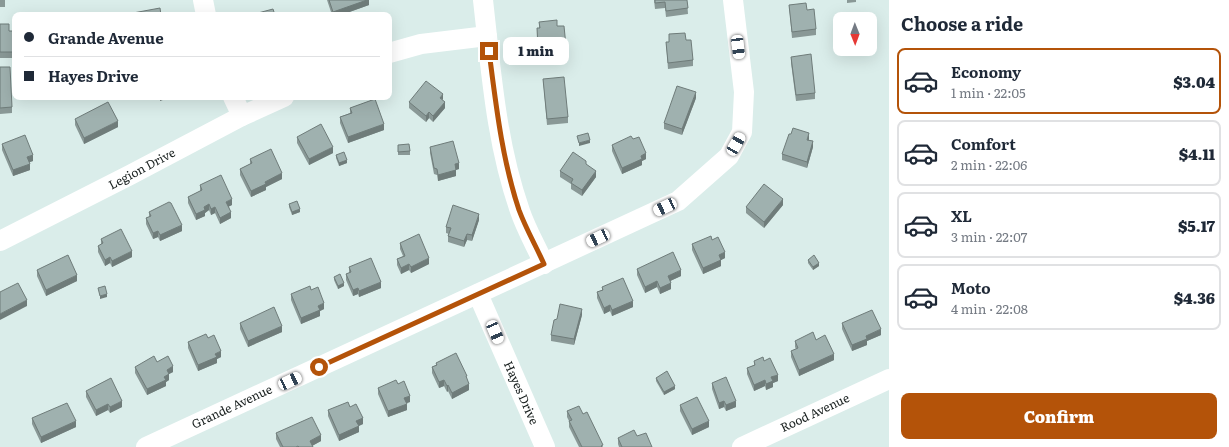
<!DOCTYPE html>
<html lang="en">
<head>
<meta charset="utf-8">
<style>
	body { margin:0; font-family:Literata,serif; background:#f2f2f3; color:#1f2937; height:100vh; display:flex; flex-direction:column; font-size:15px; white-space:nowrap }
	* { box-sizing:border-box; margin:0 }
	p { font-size:13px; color:#747a83 }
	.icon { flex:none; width:22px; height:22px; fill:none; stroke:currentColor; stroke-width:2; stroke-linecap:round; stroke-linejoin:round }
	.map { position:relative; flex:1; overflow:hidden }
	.sheet { display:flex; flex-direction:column; background:#fff; width:340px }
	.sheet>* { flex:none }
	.top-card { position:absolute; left:12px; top:12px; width:380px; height:88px; border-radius:8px; box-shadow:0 4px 16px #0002; display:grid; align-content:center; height:88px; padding:0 12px; background:#fff }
	.needle { width:26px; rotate:179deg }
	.controls { position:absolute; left:833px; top:12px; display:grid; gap:8px }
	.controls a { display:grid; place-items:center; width:44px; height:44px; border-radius:8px; background:#fff; box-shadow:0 4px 16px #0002; font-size:20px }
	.end { position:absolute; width:18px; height:18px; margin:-9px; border:5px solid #b45309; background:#fff; box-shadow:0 0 0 2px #fff }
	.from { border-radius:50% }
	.bubble { position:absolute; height:28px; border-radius:8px; background:#fff; box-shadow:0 4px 16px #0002; font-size:13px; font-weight:800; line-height:28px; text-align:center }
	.car { position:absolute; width:12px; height:24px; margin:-12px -6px; border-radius:5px; box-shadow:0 0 3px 1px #0007; background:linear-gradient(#fff 24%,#345 0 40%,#fff 0 76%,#345 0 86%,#fff 0) }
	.top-card b { display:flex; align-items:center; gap:14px; height:38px; font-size:15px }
	.top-card b+b { border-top:1px solid #e0e1e3 }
	.top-card i { width:10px; height:10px; background:#1f2937 }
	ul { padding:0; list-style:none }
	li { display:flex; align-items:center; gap:12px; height:66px; margin:0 8px 6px; padding:0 4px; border:2px solid #e0e1e3; border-radius:8px }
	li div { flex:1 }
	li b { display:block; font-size:15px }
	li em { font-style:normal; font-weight:800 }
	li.selected { border-color:#b45309 }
	li>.icon { width:36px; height:36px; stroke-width:1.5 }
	h2 { padding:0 12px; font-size:18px; line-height:48px }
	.primary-button { display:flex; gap:8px; margin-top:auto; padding:8px 12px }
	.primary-button a { flex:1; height:46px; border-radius:8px; background:#b45309; color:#fff; font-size:16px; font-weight:800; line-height:46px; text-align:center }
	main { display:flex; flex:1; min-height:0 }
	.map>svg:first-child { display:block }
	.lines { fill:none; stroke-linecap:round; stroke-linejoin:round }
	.minor { stroke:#fff; stroke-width:20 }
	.wall { fill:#899896 }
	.shaded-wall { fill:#6f7c7a }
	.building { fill:#9fb1af; stroke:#6f7c7a }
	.route { stroke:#b45309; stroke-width:5 }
	.labels { text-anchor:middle; stroke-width:4; stroke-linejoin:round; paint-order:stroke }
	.street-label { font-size:12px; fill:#181f1e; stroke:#fff }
</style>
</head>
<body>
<main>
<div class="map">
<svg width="889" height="447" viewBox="0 0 889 447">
	<rect width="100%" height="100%" fill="#daedea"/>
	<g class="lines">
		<!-- minor -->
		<g class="minor">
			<polyline points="203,0 206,15"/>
			<path d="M483,0C491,70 496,143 520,211C526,229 536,246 544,264"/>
			<polyline points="389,53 421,44 487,36"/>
			<polyline points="233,97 242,116"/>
			<polyline points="0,241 130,175 242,116 284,97"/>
			<polyline points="478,294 545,447"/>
			<polyline points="146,447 678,201 729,156 742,132 744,92 733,0"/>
			<polyline points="742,447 889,379"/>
		</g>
	</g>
	<!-- wall -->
	<g class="wall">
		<rect x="0" y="0" width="5" height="7"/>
		<polygon points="327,0 369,0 369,5 341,15 332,15"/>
		<polygon points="654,0 687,0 688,14 666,17 665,8 655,9"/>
		<polygon points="847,0 856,0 856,2 847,3"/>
		<polygon points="789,5 807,10 816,29 816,35 792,38"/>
		<polygon points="539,22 557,26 566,46 566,52 538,55 537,28 539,28"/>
		<polygon points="0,24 9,31 15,31 15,58 0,58"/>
		<polygon points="669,34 686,40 693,60 693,66 668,69 666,42 669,42"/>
		<polygon points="791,57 815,93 815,99 796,101 791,63"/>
		<polygon points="0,67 12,107 12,113 0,114"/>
		<polygon points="543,79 568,117 568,123 547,125"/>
		<polygon points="696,98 682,135 664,129 664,123"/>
		<polygon points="443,100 445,108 433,122 429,118 426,122 409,108 409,102"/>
		<polygon points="350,108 384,130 348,143 340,123 340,117 350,113"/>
		<polygon points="75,119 118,127 84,144 75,125"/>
		<polygon points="297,137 333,153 309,165 297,143"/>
		<polygon points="633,139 646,159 642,161 642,165 622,174 612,151 612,145"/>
		<polygon points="809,139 809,140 813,147 807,168 782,160 782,154"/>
		<polygon points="2,144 33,161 29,162 30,170 13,176 2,150"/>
		<polygon points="398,145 410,151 410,155 398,155"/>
		<polygon points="430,147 459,169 456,170 456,176 438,181 437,175 434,174 430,153"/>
		<polygon points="336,155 347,163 339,166 336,158"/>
		<polygon points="250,159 282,179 266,187 266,190 251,197 240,175 240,169 250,164"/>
		<polygon points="586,164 596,177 582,196 571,189 571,184 560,177 560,171"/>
		<polygon points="200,185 232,205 229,206 231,218 220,224 215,213 211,215 209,210 205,213 205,216 196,220 188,203 188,197 200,191"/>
		<polygon points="289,204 300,212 292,215 289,207"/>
		<polygon points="783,205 764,228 746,213 746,207"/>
		<polygon points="149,212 182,231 160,241 158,237 153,239 146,224 146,218 149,217"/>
		<polygon points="479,220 472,241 467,240 464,247 448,242 448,236 449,234 446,233 446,227"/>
		<polygon points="101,239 132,257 112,267 110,263 105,266 98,252 98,246 101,244"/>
		<polygon points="712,240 725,258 721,260 721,266 703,274 692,250 692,244"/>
		<polygon points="400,243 429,264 411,273 409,270 401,274 397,265 397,259 403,256 400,249"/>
		<polygon points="808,260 819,266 813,270 808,263"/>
		<polygon points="349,267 381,288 359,297 358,294 353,296 346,280 346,274 349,273"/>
		<polygon points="637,269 681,276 670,281 671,289 660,294 657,287 645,293 637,275"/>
		<polygon points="37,270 77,281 46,296 37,276"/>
		<polygon points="334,277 344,286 338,289 334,280"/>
		<polygon points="602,287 633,307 612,316 610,311 604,314 597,298 597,292 602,290"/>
		<polygon points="311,290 324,309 320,311 320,316 301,324 291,300 291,294"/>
		<polygon points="582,315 574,345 551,341 551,335"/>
		<polygon points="240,323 282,332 248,347 240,329"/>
		<polygon points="842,323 881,335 867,341 867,345 852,351 842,329"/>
		<polygon points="208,338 221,357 217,359 217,363 198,371 188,348 188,342"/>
		<polygon points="795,341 834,360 799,376 791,357 791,351 796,349 795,347"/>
		<polygon points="754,361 764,361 778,381 773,383 773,387 766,390 765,386 754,391 747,374 747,368 754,365"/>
		<polygon points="157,362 173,372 169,374 169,380 166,382 166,386 147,395 135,373 135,367"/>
		<polygon points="436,363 467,380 469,390 452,399 448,391 447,392 444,386 439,388 432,373 432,367 436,365"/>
		<polygon points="656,378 675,389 664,395 656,381"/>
		<polygon points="712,383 736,407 726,411 724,407 719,409 712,389"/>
		<polygon points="398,384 410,402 406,403 407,410 388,417 378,394 378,388"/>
		<polygon points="86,391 122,407 110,413 108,410 96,416 86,397"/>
		<polygon points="680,405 709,427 692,435 680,411"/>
		<polygon points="350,407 363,424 359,426 359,432 339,441 328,416 328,410"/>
		<polygon points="567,411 583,414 603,447 579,447 569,427 569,421 567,417"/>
		<polygon points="32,418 76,427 41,443 32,424"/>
		<polygon points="276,433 321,441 312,446 313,447 280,447 276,439"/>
		<polygon points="637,436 652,447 619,447 618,444 618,438"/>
	</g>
	<!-- shaded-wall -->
	<g class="shaded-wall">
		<polygon points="367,0 369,0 369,5 341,15 333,15 333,12"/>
		<polygon points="696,92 696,98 682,135 682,129"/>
		<polygon points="443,94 443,100 440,98"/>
		<polygon points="160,97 171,97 160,101"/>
		<polygon points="445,102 445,108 433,122 433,116"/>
		<polygon points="429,112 429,118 426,122 426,116"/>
		<polygon points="118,121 118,127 84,144 84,138"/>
		<polygon points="384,124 384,130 348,143 348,137"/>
		<polygon points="809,133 809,139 807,146 807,140"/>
		<polygon points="590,140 590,143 579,146 579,143"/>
		<polygon points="813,141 813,147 807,168 807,162"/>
		<polygon points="333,147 333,153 309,165 309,159"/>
		<polygon points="646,153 646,159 642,161 642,165 622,174 622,168 641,156"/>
		<polygon points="33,155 33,161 27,163 27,157"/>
		<polygon points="347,160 347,163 339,166 339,163"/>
		<polygon points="459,163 459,169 455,170 455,164"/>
		<polygon points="30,164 30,170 13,176 13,170"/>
		<polygon points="456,170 456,176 438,181 438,175"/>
		<polygon points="596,171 596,177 582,196 582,190"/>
		<polygon points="282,173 282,179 266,187 266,190 251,197 251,191 265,182"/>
		<polygon points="232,199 232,205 226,208 226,202"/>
		<polygon points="783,199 783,205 764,228 764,222"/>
		<polygon points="209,204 209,210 205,213 205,216 196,220 196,214 204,207"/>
		<polygon points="215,207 215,213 211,215 211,209"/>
		<polygon points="300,209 300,212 292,215 292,212"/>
		<polygon points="231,212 231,218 220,224 220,218"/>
		<polygon points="479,214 479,220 472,241 472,235"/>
		<polygon points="182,225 182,231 160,241 160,235"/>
		<polygon points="158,231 158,237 153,239 153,233"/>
		<polygon points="467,234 467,240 464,247 464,241"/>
		<polygon points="132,251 132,257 112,267 112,261"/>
		<polygon points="725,252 725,258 719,261 719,255"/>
		<polygon points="110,257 110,263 105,266 105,260"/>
		<polygon points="429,258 429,264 411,273 411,267"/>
		<polygon points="721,260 721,266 703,274 703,268"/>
		<polygon points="819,263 819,266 813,270 813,267"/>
		<polygon points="409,264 409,270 401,274 401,268"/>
		<polygon points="681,270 681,276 668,282 668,276"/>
		<polygon points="77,275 77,281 46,296 46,290"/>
		<polygon points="657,281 657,287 645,293 645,287"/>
		<polygon points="381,282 381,288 359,297 359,291"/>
		<polygon points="344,283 344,286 338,289 338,286"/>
		<polygon points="671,283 671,289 660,294 660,288"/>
		<polygon points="358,288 358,294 353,296 353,290"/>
		<polygon points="107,294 107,297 100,299 100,296"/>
		<polygon points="27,300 27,306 0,320 0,314"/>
		<polygon points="633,301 633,307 612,316 612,310"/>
		<polygon points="324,303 324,309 320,311 320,316 301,324 301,318 318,306"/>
		<polygon points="610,305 610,311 604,314 604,308"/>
		<polygon points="582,309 582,315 574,345 574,339"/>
		<polygon points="282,326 282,332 248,347 248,341"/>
		<polygon points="881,329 881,335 867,341 867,345 852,351 852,345 866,336"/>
		<polygon points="221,351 221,357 217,359 217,363 198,371 198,365 215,354"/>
		<polygon points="834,354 834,360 799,376 799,370"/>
		<polygon points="173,366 173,372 169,374 169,380 166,382 166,386 147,395 147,389 164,377 167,370"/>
		<polygon points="778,375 778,381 773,383 773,387 766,390 766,384 771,377"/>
		<polygon points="444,380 444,386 439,388 439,382"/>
		<polygon points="765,380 765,386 754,391 754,385"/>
		<polygon points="469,384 469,390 452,399 452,393"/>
		<polygon points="448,385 448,391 447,392 447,386"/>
		<polygon points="675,386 675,389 664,395 664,392"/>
		<polygon points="410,396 410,402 404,404 404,398"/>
		<polygon points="122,401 122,407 110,413 110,407"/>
		<polygon points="724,401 724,407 719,409 719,403"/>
		<polygon points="736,401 736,407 726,411 726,405"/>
		<polygon points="108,404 108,410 96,416 96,410"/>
		<polygon points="407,404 407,410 388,417 388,411"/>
		<polygon points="363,418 363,424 356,427 356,421"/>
		<polygon points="76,421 76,427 41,443 41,437"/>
		<polygon points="709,421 709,427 692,435 692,429"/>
		<polygon points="359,426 359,432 339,441 339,435"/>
		<polygon points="321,435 321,441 310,447 310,441"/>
	</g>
	<!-- building -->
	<g class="building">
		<polygon points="329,0 367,0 333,12"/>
		<polygon points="655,0 687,0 688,8 666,11 665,2 655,3"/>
		<polygon points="806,3 807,10 814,9 816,29 792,32 789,5"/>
		<polygon points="160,8 161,15 133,15 133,13"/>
		<polygon points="273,9 275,15 259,15 258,13"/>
		<polygon points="557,20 557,26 564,26 566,46 538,49 537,28 540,28 539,22"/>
		<polygon points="0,24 9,24 9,31 15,31 15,52 0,52"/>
		<polygon points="685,33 686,40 691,40 693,60 668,63 666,42 669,42 669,34"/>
		<polygon points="811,54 815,93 796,95 791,57"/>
		<polygon points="0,67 10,67 12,107 0,108"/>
		<polygon points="564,77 568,117 547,119 543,79"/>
		<polygon points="426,81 443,94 440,98 445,102 433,116 429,112 426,116 409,102"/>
		<polygon points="677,86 696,92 682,129 664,123"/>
		<polygon points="375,99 384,124 348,137 340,117 352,113 350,108"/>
		<polygon points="108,102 118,121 84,138 75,119"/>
		<polygon points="321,124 333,147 309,159 297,137"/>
		<polygon points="793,128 809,133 807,140 813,141 807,162 782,154 789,134 791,134"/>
		<polygon points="588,133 590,140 579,143 577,136"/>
		<polygon points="25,135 33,155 27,157 30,164 13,170 2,144"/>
		<polygon points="631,136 633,139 639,137 646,153 641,156 642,159 622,168 612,145"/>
		<polygon points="453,141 459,163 455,164 456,170 438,175 437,169 434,168 430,147"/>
		<polygon points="409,144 410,151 398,152 398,145"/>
		<polygon points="271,149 282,173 265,182 266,184 251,191 240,169 252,163 250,159"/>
		<polygon points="344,152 347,160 339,163 336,155"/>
		<polygon points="573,152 586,161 586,164 596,171 582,190 571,183 573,179 560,171"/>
		<polygon points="221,175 232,199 226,202 231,212 220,218 215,207 211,209 209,204 204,207 205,210 196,214 188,197 202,190 200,185"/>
		<polygon points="764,184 783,199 764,222 746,207"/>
		<polygon points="297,201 300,209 292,212 289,204"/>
		<polygon points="169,202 171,203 182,225 160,235 158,231 153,233 146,218 151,216 149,212"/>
		<polygon points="453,205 479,214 472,235 467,234 464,241 448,236 451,228 446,227"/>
		<polygon points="121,229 132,251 112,261 110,257 105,260 98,246 103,243 101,239"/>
		<polygon points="419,234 429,258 411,267 409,264 401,268 397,259 405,256 400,243"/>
		<polygon points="711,236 712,240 718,237 725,252 719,255 721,260 703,268 692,244"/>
		<polygon points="673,252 681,270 668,276 671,283 660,288 657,281 645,287 637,269"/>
		<polygon points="68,255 77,275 46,290 37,270"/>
		<polygon points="814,255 819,263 813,267 808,260"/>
		<polygon points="371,258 381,282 359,291 358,288 353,290 346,274 351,272 349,267"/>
		<polygon points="340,274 344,283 338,286 334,277"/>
		<polygon points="623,278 633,301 612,310 610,305 604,308 597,292 603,290 602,287"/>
		<polygon points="18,283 27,300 0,314 0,292"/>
		<polygon points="105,286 107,294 100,296 98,288"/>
		<polygon points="310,286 311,290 318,287 324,303 318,306 320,310 301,318 291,294"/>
		<polygon points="560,304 582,309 574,339 551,335 554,320 557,319"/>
		<polygon points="274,307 282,326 248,341 240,323"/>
		<polygon points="872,310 881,329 866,336 867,339 852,345 842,323"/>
		<polygon points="813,332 816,340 825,335 834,354 799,370 791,351 798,348 795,341"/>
		<polygon points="206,334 208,338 214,335 221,351 215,354 217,357 198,365 188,342"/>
		<polygon points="456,353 467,376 466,376 469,384 452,393 448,385 447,386 444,380 439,382 432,367 437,365 436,363"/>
		<polygon points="154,356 157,362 168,356 173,366 167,370 169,374 164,377 166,380 147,389 135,367"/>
		<polygon points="763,357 764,361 770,358 778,375 771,377 773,381 766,384 765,380 754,385 747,368 755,365 754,361"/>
		<polygon points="667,371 675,386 664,392 656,378"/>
		<polygon points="726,377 736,401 726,405 724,401 719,403 712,383"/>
		<polygon points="111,378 122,401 110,407 108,404 96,410 86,391"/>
		<polygon points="396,380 398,384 404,381 410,396 404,398 407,404 388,411 378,388"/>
		<polygon points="697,397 709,421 692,429 680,405"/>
		<polygon points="348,402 350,407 356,404 363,418 356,421 359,426 339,435 328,410"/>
		<polygon points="67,403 76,421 41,437 32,418"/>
		<polygon points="579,406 583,414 587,412 603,445 601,446 602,447 582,447 569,421 572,420 567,411"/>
		<polygon points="312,417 321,435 310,441 313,447 299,447 298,446 296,447 283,447 276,433"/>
		<polygon points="634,430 637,436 646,433 652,447 622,447 618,438"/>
	</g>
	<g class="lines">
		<!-- route -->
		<path class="route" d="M319,367L544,264C536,246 526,229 519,210C502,159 496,105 489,51"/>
	</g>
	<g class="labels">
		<!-- street labels -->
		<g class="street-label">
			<text transform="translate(142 169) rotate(-28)" y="4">Legion Drive</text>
			<text transform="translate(521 393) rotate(66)" y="4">Hayes Drive</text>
			<text transform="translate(232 407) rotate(-25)" y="4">Grande Avenue</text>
			<text transform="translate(815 413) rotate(-25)" y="4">Rood Avenue</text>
		</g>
	</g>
</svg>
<div class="controls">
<a><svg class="needle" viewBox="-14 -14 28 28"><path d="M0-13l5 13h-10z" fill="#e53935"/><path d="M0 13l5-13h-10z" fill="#747a83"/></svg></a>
</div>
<i class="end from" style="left:319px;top:367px"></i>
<i class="end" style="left:489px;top:51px"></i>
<div class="bubble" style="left:503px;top:37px;width:66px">1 min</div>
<i class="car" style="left:738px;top:47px;rotate:173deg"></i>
<i class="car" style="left:736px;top:144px;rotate:30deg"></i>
<i class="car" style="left:665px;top:207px;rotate:245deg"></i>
<i class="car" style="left:598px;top:238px;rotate:245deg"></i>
<i class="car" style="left:495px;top:332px;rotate:157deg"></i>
<i class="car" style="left:290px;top:381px;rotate:65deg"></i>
<div class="top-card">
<b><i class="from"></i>Grande Avenue</b>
<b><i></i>Hayes Drive</b>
</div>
</div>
<section class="sheet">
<h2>Choose a ride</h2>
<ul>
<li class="selected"><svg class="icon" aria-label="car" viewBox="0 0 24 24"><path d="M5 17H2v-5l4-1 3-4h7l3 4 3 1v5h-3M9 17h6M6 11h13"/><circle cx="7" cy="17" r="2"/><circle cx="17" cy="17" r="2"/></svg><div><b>Economy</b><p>1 min · 22:05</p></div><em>$3.04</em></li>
<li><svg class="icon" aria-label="car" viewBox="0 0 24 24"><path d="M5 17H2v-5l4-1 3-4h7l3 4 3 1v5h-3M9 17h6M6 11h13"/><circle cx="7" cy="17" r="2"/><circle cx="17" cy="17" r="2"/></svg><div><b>Comfort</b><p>2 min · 22:06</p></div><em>$4.11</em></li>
<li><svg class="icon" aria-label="car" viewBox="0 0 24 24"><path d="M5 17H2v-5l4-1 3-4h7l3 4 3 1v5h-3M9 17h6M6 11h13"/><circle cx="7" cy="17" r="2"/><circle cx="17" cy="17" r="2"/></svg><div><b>XL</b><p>3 min · 22:07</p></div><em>$5.17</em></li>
<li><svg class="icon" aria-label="car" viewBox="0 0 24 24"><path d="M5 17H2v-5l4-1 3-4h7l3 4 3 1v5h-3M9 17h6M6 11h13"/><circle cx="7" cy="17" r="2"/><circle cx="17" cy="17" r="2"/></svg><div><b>Moto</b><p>4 min · 22:08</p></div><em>$4.36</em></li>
</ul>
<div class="primary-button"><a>Confirm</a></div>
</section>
</main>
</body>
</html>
